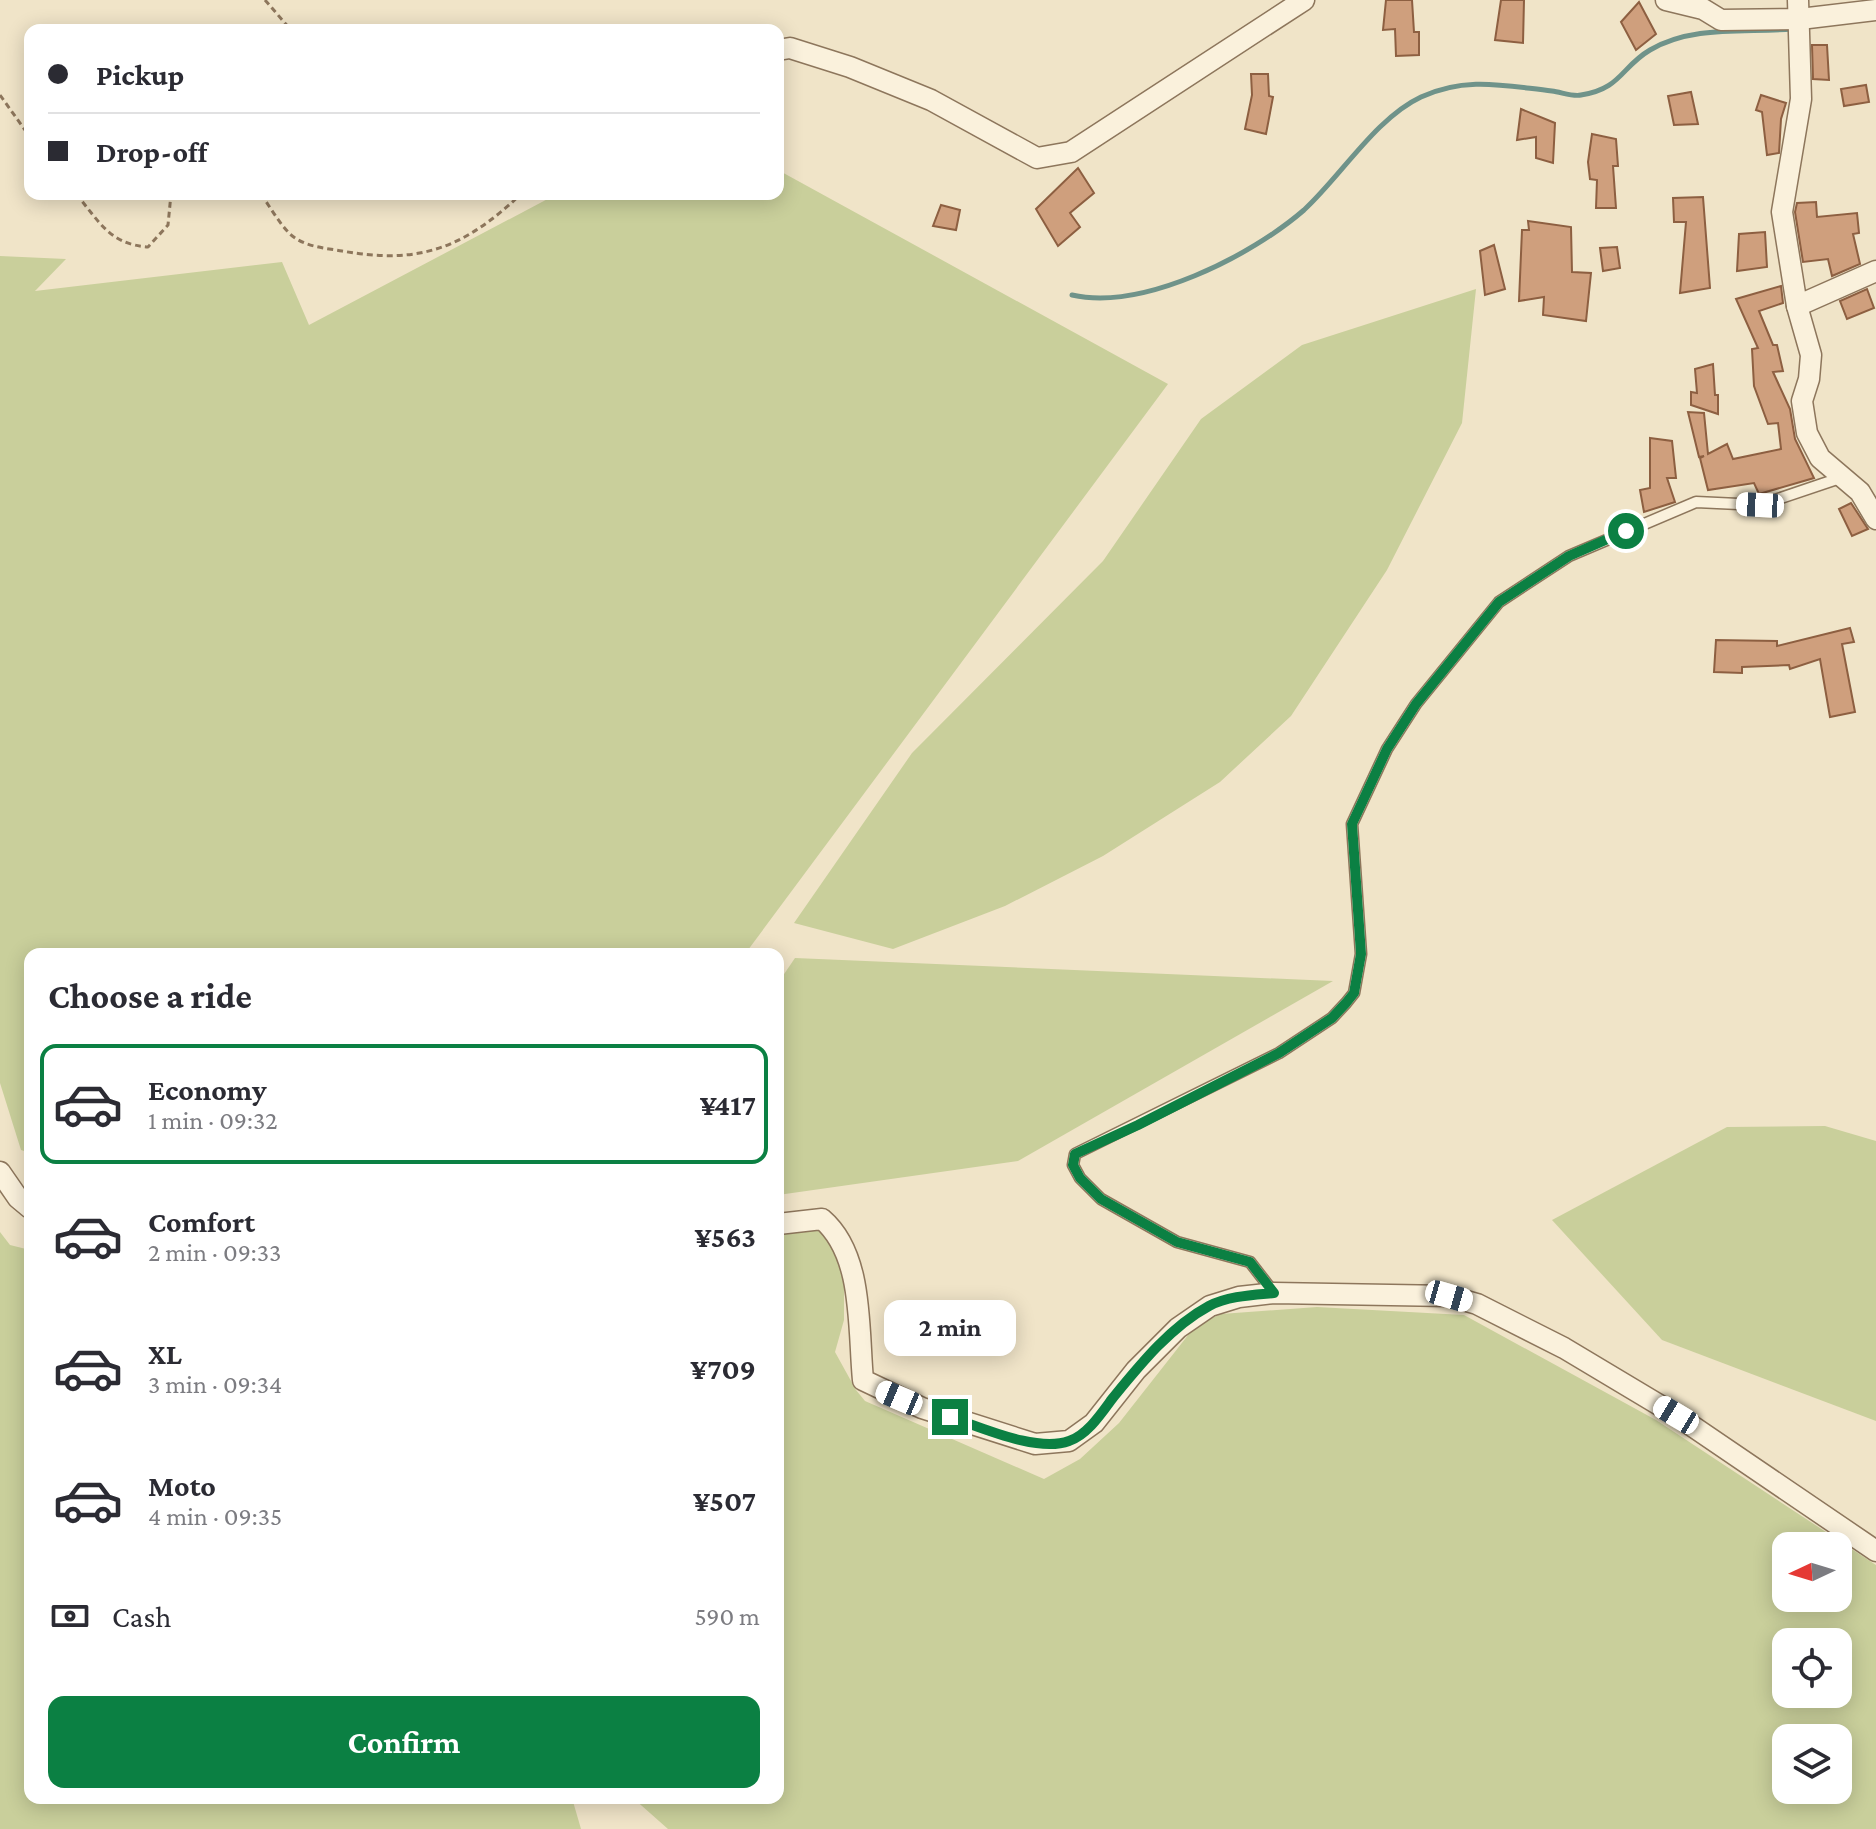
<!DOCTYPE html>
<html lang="en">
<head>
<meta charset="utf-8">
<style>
	body { margin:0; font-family:"Crimson Pro",serif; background:#f2f2f3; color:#2b2b33; height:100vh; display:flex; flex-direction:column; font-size:30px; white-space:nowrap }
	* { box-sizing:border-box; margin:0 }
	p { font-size:26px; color:#7c7c81 }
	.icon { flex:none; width:44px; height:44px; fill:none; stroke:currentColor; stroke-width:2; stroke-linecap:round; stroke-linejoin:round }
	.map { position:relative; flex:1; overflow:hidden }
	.sheet { position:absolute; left:24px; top:948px; width:760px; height:856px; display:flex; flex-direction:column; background:#fff; border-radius:16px; box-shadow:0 4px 20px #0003 }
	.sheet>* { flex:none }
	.guide { position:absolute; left:24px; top:24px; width:760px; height:176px; border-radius:16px; box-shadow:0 4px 20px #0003; display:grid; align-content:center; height:176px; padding:0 24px; background:#fff }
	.needle { width:52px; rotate:266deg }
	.fabs { position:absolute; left:1772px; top:1532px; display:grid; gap:16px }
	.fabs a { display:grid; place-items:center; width:80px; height:80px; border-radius:16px; background:#fff; box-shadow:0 4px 20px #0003; font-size:40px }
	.end { position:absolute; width:36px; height:36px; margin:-18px; border:10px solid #0b8043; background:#fff; box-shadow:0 0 0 4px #fff }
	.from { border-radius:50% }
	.bubble { position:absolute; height:56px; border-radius:16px; background:#fff; box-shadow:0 4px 20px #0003; font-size:26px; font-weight:700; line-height:56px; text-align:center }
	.car { position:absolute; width:24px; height:48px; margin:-24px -12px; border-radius:10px; box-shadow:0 0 6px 2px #0007; background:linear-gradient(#fff 24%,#345 0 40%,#fff 0 76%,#345 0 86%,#fff 0) }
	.guide b { display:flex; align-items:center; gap:28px; height:76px; font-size:30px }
	.guide b+b { border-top:2px solid #e1e1e2 }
	.guide i { width:20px; height:20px; background:#2b2b33 }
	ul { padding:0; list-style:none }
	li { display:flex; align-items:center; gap:24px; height:120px; margin:0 16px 12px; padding:0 8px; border:4px solid transparent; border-radius:16px }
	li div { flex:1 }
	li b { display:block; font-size:30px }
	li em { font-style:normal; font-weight:700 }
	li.selected { border-color:#0b8043 }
	li>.icon { width:72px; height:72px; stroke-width:1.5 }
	h2 { padding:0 24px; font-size:36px; line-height:96px }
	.pay { display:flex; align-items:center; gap:20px; height:88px; padding:0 24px; font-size:30px }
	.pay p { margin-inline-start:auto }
	.cta { display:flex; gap:16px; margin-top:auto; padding:16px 24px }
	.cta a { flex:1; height:92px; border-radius:16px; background:#0b8043; color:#fff; font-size:32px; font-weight:700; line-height:92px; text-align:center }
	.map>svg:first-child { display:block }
	.green { fill:#c9cf9b; fill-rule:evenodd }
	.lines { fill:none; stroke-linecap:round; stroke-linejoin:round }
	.stream { stroke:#6f938a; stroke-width:5 }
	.building { fill:#cf9f7d; stroke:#8d5f41; stroke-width:2 }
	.lane-casing { stroke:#8d765c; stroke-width:13 }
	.street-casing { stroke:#8d765c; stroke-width:23 }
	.path { stroke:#8d765c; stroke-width:3; stroke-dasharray:6 4; stroke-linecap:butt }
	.lane { stroke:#faf1dc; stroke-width:10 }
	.street { stroke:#faf1dc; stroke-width:20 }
	.route { stroke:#0b8043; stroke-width:10 }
</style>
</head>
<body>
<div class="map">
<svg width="1876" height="1829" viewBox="0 0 1876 1829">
	<rect width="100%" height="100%" fill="#f0e4c8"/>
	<!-- green -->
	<g class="green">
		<polygon points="778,170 1168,384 745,954 30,954 30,1153 21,1150 0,1083 0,256 66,259 35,291 282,262 309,325 557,194 778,194"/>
		<polygon points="1476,289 1462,423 1387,570 1291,716 1220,782 1103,856 1005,906 893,949 794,923 912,753 1103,561 1201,419 1302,345"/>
		<polygon points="795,958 1333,981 1018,1161 778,1195 778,983"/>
		<polygon points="1825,1126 1876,1141 1876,1421 1662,1340 1552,1220 1727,1127"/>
		<path d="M814,1223L844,1250V1320L835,1352L856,1390L865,1401L1044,1479L1080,1459L1119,1423L1196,1325L1221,1314L1317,1307L1464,1315L1656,1420L1876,1565V1829H668L633,1798H778V1232ZM1786,1546H1838V1598H1786ZM1786,1642H1838V1694H1786ZM1786,1738H1838V1790H1786Z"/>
		<polygon points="0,1232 10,1245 30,1250 30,1798 572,1798 581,1829 0,1829"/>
	</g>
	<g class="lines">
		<!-- stream -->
		<path class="stream" d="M1072,295C1143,311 1251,256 1304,210C1341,176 1376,118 1421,97C1467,76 1505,86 1552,91C1561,92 1573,97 1581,95C1621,89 1621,67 1650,50C1693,25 1745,33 1792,29"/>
	</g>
	<!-- building -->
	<g class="building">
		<polygon points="1386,0 1412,0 1414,32 1419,32 1419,55 1396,56 1395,29 1383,30"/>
		<polygon points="1501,0 1524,0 1523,43 1495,40"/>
		<polygon points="1639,2 1656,34 1636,50 1621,22"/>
		<polygon points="1812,45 1827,45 1829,80 1813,79"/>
		<polygon points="1251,74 1268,74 1269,96 1273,97 1266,134 1245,129 1252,95"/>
		<polygon points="1866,85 1869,102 1844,106 1841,89"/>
		<polygon points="1691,92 1698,124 1674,125 1668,96"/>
		<polygon points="1761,95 1786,103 1781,119 1779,153 1767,155 1762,112 1756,110"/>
		<polygon points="1521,109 1555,123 1553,163 1536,158 1536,137 1517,140"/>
		<polygon points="1592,134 1616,139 1618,166 1613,166 1616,208 1596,208 1597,180 1590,179 1588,162"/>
		<polygon points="1078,168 1094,193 1070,213 1080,227 1058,246 1036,209"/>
		<polygon points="1703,197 1710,288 1680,293 1686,222 1674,222 1673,198"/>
		<polygon points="1816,202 1817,217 1857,213 1859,233 1853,234 1860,264 1832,276 1828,259 1803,262 1795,212 1797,203"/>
		<polygon points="941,205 960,210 956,230 933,226"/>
		<polygon points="1528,221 1571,227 1572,272 1591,273 1586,321 1543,315 1544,297 1519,301 1522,230 1529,230"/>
		<polygon points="1765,232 1767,267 1737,271 1739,234"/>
		<polygon points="1494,245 1505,289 1485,295 1480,251"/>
		<polygon points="1617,247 1620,268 1603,271 1600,248"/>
		<polygon points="1781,286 1783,303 1759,311 1773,345 1777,345 1783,371 1773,372 1790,409 1795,439 1814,478 1759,494 1754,483 1708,490 1700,458 1704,456 1699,457 1688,412 1704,413 1708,454 1727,444 1733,459 1781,449 1778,423 1768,424 1754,386 1752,349 1758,348 1736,299"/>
		<polygon points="1867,289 1874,308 1847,319 1840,301"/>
		<polygon points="1713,364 1715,395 1718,395 1718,414 1691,405 1691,392 1697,393 1695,369"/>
		<polygon points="1650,438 1672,441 1676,478 1667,478 1675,502 1644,512 1640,490 1650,488"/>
		<polygon points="1851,503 1868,529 1852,536 1839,509"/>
		<polygon points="1850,628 1854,642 1842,644 1855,712 1830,717 1820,659 1790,669 1789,665 1742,667 1742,673 1714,672 1716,640 1777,641 1777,646"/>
	</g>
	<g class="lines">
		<defs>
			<polyline id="lane" points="1274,1293 1250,1262 1177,1242 1101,1199 1080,1178 1073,1165 1075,1154 1279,1053 1332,1018 1346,1003 1354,993 1361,954 1352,824 1387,749 1416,704 1499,602 1569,556 1696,502 1760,505 1843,477"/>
			<g id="street">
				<polyline points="1666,0 1703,9 1721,20 1800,19 1876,10"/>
				<polyline points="1798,0 1801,99 1782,212 1797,306 1811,355 1809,379 1802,401 1807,433 1820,458 1860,492 1876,519"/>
				<polyline points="778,50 790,48 850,67 931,100 1037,158 1071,152 1304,0"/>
				<polyline points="1797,306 1876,271"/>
				<polyline points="0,1172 18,1198 30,1208"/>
				<path d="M778,1224L822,1219C864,1255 858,1329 863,1380L922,1408L1035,1444L1069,1441L1094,1423L1136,1370L1178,1328L1210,1306L1239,1297L1274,1293L1449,1296L1477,1304L1564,1348L1676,1415L1876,1551"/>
			</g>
		</defs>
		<!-- lane casing -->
		<use href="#lane" class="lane-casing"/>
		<!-- street casing -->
		<use href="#street" class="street-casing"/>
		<!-- path -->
		<g class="path">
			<polyline points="265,0 291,30"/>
			<polyline points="0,95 30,137"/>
			<path d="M76,194C100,222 109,244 148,247L168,225L171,194"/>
			<path d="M261,194C270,207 279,223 290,234C304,247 325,248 342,251C420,265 464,248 521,194"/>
		</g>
		<!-- lane -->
		<use href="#lane" class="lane"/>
		<!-- street -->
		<use href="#street" class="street"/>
	</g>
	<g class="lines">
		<!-- route -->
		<path class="route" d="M950,1417C981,1427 1037,1453 1069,1441C1087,1435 1101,1414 1112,1399C1139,1366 1170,1327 1209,1306C1228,1296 1253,1295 1274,1293L1250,1262L1177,1242L1101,1199L1080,1178L1073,1165L1075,1154L1138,1125L1279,1053L1332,1018L1346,1003L1354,993L1361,954L1352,824L1387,749L1416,704L1499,602L1569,556L1626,531"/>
	</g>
</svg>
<div class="fabs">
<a><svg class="needle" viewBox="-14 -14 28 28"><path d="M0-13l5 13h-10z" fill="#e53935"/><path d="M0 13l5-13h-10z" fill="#7c7c81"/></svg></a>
<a><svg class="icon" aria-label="locate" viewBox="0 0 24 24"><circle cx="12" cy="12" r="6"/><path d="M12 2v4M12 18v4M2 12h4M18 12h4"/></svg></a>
<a><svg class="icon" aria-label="layers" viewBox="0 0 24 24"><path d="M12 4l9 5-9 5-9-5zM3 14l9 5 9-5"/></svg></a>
</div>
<i class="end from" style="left:1626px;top:531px"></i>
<i class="end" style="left:950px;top:1417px"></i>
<div class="bubble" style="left:884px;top:1300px;width:132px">2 min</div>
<i class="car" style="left:1760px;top:505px;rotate:273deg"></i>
<i class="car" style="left:1449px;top:1296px;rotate:106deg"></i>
<i class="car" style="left:899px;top:1398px;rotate:293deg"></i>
<i class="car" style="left:1676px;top:1415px;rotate:301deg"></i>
<div class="guide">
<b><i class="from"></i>Pickup</b>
<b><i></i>Drop-off</b>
</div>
<section class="sheet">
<h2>Choose a ride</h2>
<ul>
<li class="selected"><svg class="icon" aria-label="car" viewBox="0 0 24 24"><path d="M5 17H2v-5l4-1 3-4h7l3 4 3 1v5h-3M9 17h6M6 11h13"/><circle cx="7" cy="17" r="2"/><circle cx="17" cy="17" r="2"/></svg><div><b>Economy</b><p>1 min · 09:32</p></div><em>¥417</em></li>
<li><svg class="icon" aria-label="car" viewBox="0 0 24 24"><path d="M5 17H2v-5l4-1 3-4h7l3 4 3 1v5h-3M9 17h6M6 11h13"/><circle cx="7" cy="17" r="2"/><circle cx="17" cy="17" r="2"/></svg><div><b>Comfort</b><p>2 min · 09:33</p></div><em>¥563</em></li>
<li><svg class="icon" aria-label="car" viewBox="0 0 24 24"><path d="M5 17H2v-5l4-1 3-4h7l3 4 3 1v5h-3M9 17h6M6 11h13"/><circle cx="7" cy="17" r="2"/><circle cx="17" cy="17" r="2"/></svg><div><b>XL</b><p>3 min · 09:34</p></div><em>¥709</em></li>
<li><svg class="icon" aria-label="car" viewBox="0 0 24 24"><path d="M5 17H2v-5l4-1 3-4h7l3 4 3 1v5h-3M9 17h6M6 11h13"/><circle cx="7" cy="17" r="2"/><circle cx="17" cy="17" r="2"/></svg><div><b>Moto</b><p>4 min · 09:35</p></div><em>¥507</em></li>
</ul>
<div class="pay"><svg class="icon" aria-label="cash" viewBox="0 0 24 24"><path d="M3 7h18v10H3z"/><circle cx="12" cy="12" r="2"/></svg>Cash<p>590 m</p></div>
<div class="cta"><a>Confirm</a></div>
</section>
</div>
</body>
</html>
